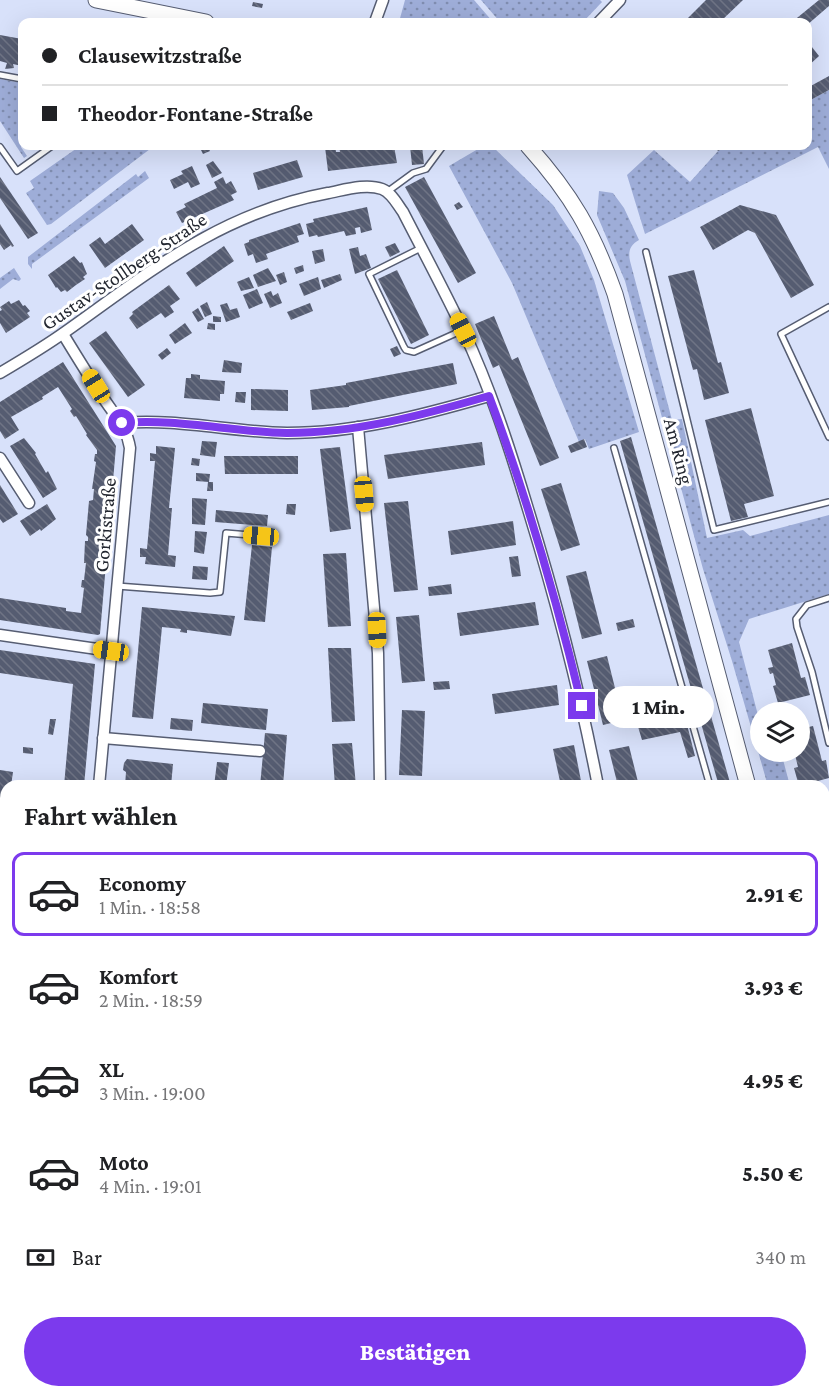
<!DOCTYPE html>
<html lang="de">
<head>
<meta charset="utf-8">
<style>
	body { margin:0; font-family:"Crimson Pro",serif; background:#f6f6f6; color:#202124; height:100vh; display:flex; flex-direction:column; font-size:22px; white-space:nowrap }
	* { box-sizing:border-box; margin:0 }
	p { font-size:20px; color:#757577 }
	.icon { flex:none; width:33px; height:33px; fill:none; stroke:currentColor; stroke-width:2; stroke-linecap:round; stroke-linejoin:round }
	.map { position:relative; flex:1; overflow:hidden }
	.sheet { position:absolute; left:0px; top:780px; width:830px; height:618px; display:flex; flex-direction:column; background:#fff; border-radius:18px 18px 0 0; box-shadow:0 6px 24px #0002 }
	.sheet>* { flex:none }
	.guide { position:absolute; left:18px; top:18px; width:794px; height:132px; border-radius:12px; box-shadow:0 6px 24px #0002; display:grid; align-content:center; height:132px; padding:0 24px; background:#fff }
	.tools { position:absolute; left:750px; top:702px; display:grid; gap:12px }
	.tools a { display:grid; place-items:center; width:60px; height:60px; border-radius:50%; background:#fff; box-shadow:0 6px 24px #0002; font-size:30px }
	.end { position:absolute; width:27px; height:27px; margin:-14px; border:8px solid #7c3aed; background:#fff; box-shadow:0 0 0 3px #fff }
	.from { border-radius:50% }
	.bubble { position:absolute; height:42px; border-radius:21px; background:#fff; box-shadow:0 6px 24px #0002; font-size:20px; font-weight:800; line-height:42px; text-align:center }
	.car { position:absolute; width:18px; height:36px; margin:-18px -9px; border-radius:8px; box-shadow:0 0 4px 2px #0007; background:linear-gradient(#f5c518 24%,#345 0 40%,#f5c518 0 76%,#345 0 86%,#f5c518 0) }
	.guide b { display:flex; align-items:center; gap:21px; height:57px; font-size:22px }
	.guide b+b { border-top:2px solid #e0e0e0 }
	.guide i { width:15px; height:15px; background:#202124 }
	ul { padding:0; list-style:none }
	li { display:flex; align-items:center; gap:18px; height:84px; margin:0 12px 9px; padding:0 12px; border:3px solid transparent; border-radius:12px }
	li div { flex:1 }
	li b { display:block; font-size:22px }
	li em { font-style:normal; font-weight:800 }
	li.on { border-color:#7c3aed }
	li>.icon { width:54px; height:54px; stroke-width:1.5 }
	h2 { padding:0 24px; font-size:27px; line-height:72px }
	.pay { display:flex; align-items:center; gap:15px; height:66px; padding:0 24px; font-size:22px }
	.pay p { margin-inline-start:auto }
	.action { display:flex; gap:12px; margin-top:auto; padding:12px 24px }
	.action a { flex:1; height:69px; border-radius:36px; background:#7c3aed; color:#fff; font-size:24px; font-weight:800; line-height:69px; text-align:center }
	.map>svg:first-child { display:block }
	.grass { fill:url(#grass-dots) }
	.building { fill:url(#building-back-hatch) }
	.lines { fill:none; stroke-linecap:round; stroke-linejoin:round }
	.service-casing { stroke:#565d72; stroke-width:8 }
	.minor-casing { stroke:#565d72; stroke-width:13 }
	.tertiary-casing { stroke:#565d72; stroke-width:16 }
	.secondary-casing { stroke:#565d72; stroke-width:17 }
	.service { stroke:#fff; stroke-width:5 }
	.minor { stroke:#fff; stroke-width:10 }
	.tertiary { stroke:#fff; stroke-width:14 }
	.secondary { stroke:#fff; stroke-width:15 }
	.route { stroke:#7c3aed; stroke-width:8 }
	.labels { text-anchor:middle; stroke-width:6; stroke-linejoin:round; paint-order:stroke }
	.street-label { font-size:20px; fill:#232730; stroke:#fff }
</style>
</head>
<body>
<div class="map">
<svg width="829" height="1398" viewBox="0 0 829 1398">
	<defs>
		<pattern id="grass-dots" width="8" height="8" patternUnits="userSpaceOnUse" patternTransform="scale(1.5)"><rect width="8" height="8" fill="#9eadd8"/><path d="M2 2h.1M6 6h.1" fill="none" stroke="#808db0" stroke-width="1.8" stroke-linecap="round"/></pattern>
		<pattern id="building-back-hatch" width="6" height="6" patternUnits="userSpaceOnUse" patternTransform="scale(1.5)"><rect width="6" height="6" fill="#555c71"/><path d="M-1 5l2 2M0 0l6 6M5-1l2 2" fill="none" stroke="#6f7485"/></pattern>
	</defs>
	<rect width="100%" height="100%" fill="#d8e1fa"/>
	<!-- grass -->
	<g class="grass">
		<polygon points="405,0 474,0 493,22 399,22"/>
		<polygon points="481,0 600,0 602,2 583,22 500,22"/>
		<polygon points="0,79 22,83 22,145 21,147 27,156 24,158 0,121"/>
		<polygon points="829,90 829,169 818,147 645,234 627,175 654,150 690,182 718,151 728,146 807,146 807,102"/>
		<polygon points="80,146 154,146 51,224 47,225 26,193 34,188 30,181"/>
		<polygon points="479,146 492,146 553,205 580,246 594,280 639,432 589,449 585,439 579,442 512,283 449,166 478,149"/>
		<polygon points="145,171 149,178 32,264 32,269 28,264 28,257 136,174 138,177"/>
		<path d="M599,191L613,193L624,208L639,240C630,245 628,251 630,261L672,420L682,419L707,538L743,530L750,536L829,515V594L749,619L739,642L760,723V752H781L790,786H768L732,661L703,569L625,281L597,215Z"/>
		<polygon points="14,268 21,279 19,281 13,279 0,289 0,278"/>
	</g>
	<!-- building -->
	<g class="building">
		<polygon points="706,0 743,0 720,22 684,22"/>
		<polygon points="819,0 829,0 829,6 807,25 807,22 792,22"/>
		<polygon points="253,2 263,4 262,8 252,6"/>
		<polygon points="0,35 22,39 22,66 13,64 14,68 5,69 7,63 0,61"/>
		<polygon points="812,47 819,56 807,67 807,51"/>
		<polygon points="829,76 829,90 807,102 807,88"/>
		<polygon points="199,146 207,146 210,151 203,154"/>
		<polygon points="245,146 260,146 246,150"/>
		<polygon points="335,146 336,152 340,152 339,146 357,146 358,150 363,149 362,146 394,146 397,163 328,171 325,147"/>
		<polygon points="410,146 422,146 424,164 412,165"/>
		<polygon points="714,146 728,146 718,151"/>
		<polygon points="297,160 303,177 258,190 253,173"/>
		<polygon points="213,161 222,173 212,178 206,165"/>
		<polygon points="192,166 200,184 191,188 188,182 174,189 170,180 183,174 181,171"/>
		<polygon points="0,177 38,233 28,239 0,198"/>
		<polygon points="223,177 226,184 231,181 237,192 231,195 234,200 182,223 176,212 186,207 184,204 217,188 214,182"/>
		<polygon points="424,177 476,273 458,283 405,187"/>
		<polygon points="459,202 463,207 457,210 454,205"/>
		<polygon points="740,205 776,215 814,285 791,298 755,233 748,230 713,250 700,227"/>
		<polygon points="367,207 372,230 361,233 360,227 355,228 356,234 346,236 344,231 318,237 317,235 309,237 306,224 314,222 313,219"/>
		<polygon points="300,223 304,234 297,236 299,242 266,254 268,259 256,263 253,254 248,256 244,244 249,242 249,240"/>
		<polygon points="0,224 14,246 12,247 11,245 4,250 0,244"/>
		<polygon points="132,224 144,240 105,268 89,245 100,237 105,244"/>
		<polygon points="395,243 400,252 390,257 385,247"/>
		<polygon points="224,246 234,261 196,287 186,273"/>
		<polygon points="358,247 360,256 366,254 371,268 355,274 349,249"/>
		<polygon points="323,249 325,261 315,264 312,251"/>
		<polygon points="74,256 80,263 82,262 87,274 83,277 85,279 76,285 67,292 65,290 61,292 57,287 56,288 48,275"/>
		<polygon points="303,265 304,271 296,274 294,268"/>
		<polygon points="268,268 276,281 258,287 253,275"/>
		<polygon points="397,270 429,335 411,344 378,279"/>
		<polygon points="694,270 718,363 721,362 729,393 704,400 697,369 693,370 668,276"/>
		<polygon points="284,272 287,282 280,285 276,275"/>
		<polygon points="340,274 342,280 324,288 321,280"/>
		<polygon points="249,277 254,288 241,291 237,282"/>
		<polygon points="318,277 321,289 304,296 299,284"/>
		<polygon points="169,285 180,299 170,306 174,312 165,318 161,313 137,329 129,318 133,314 132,312"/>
		<polygon points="257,289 263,303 249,309 243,295"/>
		<polygon points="271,291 273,296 278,293 282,303 270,308 264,294"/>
		<polygon points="19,300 23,306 25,305 30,311 27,313 30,317 6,333 0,323 0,311 2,310 0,307 9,301 11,304"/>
		<polygon points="207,302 212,314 205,317 200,306"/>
		<polygon points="227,303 230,310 237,308 240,317 226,322 220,305"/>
		<polygon points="310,303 313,311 291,320 287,312"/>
		<polygon points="198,308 204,319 198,322 192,312"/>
		<polygon points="213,316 221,317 221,322 213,322"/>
		<polygon points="494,316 512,360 518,357 559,458 540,466 499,365 493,368 475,324"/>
		<polygon points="185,323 192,333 175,344 169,335"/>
		<polygon points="208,323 215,324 215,330 207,329"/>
		<polygon points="106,331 145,385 128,397 89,343"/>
		<polygon points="397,346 401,354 394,357 390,349"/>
		<polygon points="167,348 171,353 162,360 158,355"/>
		<polygon points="224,360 242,363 241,373 222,372"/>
		<polygon points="63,362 116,446 100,634 98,635 0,620 0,598 66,608 66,611 81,613 84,588 81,587 82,580 84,580 86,563 84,563 85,541 88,541 88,537 86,535 89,501 93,500 94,489 92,489 96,462 94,461 95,454 97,454 97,450 86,435 87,434 76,416 74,417 70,411 72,409 58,387 42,397 43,399 11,417 19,430 5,439 0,431 0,402"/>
		<polygon points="453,363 457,384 349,406 349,407 312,410 310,390 346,385 346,383"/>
		<polygon points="191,374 200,375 200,379 225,381 224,394 220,394 220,401 184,398 186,378 191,378"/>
		<polygon points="251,389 288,390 288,411 251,410"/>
		<polygon points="236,392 246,392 245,403 235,402"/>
		<polygon points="751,408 774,496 744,504 748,517 731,521 705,420"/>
		<polygon points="631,437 731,786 719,786 620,441"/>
		<polygon points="24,438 36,453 35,454 46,473 48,471 57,489 43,498 10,446"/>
		<polygon points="584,439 587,447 571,453 568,446"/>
		<polygon points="202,441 217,442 215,457 200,455"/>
		<polygon points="482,442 485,465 388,479 384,455"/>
		<polygon points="156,446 175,448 169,508 172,508 168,555 176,556 175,567 145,564 146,557 140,557 140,548 147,549 155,461 150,461 150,453 156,454"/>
		<polygon points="340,447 351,529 330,532 320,449"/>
		<polygon points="224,456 298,456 298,474 225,474"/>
		<polygon points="192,458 200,459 199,466 191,465"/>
		<polygon points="196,473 210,474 209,482 196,481"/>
		<polygon points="208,482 213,482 213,491 207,491"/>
		<polygon points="561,483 580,545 561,551 541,489"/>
		<polygon points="0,485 18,514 3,523 0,519"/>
		<polygon points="192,498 207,499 205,525 192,524"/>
		<polygon points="408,501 418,590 394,592 384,503"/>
		<polygon points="47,504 56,519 41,531 40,529 30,536 20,521"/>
		<polygon points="287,504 296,504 295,515 286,514"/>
		<polygon points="216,510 268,515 267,526 215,522"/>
		<polygon points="513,521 516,545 451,555 448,531"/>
		<polygon points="195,531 207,532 204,554 194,552"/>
		<polygon points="252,545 272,547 265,622 244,620"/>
		<polygon points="346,553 351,626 328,627 323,554"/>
		<polygon points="518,556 521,576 512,577 509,557"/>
		<polygon points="193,566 208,567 207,580 192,579"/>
		<polygon points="586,571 602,634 582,639 566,576"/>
		<polygon points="451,584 452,594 429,596 428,587"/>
		<polygon points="535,602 539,625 460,636 457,613"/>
		<polygon points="142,607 235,616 231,636 187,630 187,633 180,632 181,629 162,627 153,719 132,717"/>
		<polygon points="419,615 425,681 402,683 396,617"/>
		<polygon points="633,619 635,627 618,631 616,623"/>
		<polygon points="792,643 801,678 805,677 810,695 778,703 773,686 776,685 773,673 770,674 768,668 773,667 768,650"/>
		<polygon points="328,648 351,648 355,721 332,722"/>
		<polygon points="0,650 95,664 84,786 64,786 73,684 0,673"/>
		<polygon points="607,656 623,720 603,725 587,661"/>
		<polygon points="449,681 450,689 434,690 433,682"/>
		<polygon points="557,685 559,705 495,714 492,694"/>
		<polygon points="203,703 268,709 266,730 201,723"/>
		<polygon points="683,709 695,756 688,758 680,732 642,740 636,720"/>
		<polygon points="402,710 425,711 422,776 399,775"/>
		<polygon points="171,718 193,720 192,731 170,729"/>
		<polygon points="50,719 56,719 53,735 48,734"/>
		<polygon points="813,726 822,761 826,760 829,778 799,786 794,768 798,767 795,755 791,757 790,752 800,752 800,729"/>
		<polygon points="265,733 287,735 283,786 260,786"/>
		<polygon points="352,743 356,786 335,786 332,744"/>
		<polygon points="574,745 582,786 561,786 553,749"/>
		<polygon points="629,746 639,786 618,786 609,750"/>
		<polygon points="23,747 33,748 33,754 23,753"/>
		<polygon points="127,759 173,764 171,786 149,784 149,786 125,786 126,772 123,770 124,763"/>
		<polygon points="217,762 229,763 226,786 214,786"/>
		<polygon points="0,770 13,772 11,786 6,786 6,799 0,798"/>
		<polygon points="2,899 6,899 6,918 0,918"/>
		<rect x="0" y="945" width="6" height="19"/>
		<rect x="0" y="1041" width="6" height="8"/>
		<polygon points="0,1098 6,1098 6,1115 2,1115 3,1104 0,1104"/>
		<polygon points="3,1140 6,1140 6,1149 1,1149"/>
		<polygon points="2,1165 6,1166 6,1177 1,1177"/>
		<polygon points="824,1273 827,1273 829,1284 824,1285"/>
		<rect x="0" y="1276" width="6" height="14"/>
		<polygon points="0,1346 6,1346 6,1356 0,1355"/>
		<polygon points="84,1392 112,1392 112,1398 94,1398 95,1395 93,1395 92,1397 84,1396"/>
		<polygon points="199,1392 207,1392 206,1398 194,1398 194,1396 199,1396"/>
		<polygon points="331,1392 356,1392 356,1395 331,1394"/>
		<polygon points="400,1392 421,1392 421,1398 401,1398"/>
		<polygon points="515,1392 539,1392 540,1398 516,1398"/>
		<rect x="627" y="1392" width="20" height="6"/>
		<polygon points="708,1392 720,1392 721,1395 709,1397"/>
	</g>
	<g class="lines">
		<defs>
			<g id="service">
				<polyline points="0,75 22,79"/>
				<polyline points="0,147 17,171 52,146"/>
				<polyline points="387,192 413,173 426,169 443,146"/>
				<polyline points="421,248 369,274 404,347 406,350 414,352 463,330"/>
				<polyline points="646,252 714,530 829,502"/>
				<polyline points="829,307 781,334 829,437"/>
				<polyline points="614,448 710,786"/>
				<polyline points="117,586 210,593 220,592 226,533 261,536"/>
				<polyline points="829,598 807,605 796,619 797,627 812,672 829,743"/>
				<polyline points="824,798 829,797"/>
				<polyline points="824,827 829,838"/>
			</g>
			<g id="minor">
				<polyline points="375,22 383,0"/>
				<polyline points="599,22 620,0"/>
				<path d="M63,334C77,357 91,380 106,402C117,418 127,429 130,448L99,786"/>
				<path d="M0,373C22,360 44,347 65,332C151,271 220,213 328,193C344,190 366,183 382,189C392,193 397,204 403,212C423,251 444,290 463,330C490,387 510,449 528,509C556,600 580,692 598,786"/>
				<path d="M122,423C176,418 232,432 287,433C356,433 423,415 489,396"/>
				<polyline points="358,427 378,653 380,786"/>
				<polyline points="0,458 29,503"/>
				<polyline points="0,635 111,651"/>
				<polyline points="103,738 260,751"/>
				<polyline points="824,891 829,889"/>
				<polyline points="0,1232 6,1232"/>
				<polyline points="661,1392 662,1398"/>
				<polyline points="63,1398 63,1392"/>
				<polyline points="377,1398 377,1392"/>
			</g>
			<polyline id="tertiary" points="0,931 6,931"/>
			<g id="secondary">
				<polyline points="96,0 206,22"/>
				<path d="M528,146C572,195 593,232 615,294L748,786"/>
				<polyline points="824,1120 829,1144"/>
			</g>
		</defs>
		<!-- service casing -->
		<use href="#service" class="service-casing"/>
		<!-- minor casing -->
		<use href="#minor" class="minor-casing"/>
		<!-- tertiary casing -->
		<use href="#tertiary" class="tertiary-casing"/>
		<!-- secondary casing -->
		<use href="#secondary" class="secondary-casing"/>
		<!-- service -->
		<use href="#service" class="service"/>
		<!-- minor -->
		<use href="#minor" class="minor"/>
		<!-- tertiary -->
		<use href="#tertiary" class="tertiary"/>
		<!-- secondary -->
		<use href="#secondary" class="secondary"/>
	</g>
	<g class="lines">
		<!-- route -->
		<path class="route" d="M122,423C176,418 232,432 287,433C356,433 423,415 489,396C527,497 557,601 582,706"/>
	</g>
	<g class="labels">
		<!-- street labels -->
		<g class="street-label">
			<text transform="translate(124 271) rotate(-34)" y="7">Gustav-Stollberg-Straße</text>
			<text transform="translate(679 451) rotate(75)" y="7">Am Ring</text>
			<text transform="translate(105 525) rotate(-85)" y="7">Gorkistraße</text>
		</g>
	</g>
</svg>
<div class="tools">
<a><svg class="icon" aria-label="layers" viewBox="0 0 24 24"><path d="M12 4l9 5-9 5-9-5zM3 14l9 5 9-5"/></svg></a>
</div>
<i class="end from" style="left:122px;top:423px"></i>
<i class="end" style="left:582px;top:706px"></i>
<div class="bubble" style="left:603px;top:686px;width:111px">1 Min.</div>
<i class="car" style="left:463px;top:330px;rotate:333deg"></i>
<i class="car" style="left:96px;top:386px;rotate:328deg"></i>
<i class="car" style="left:364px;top:494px;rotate:175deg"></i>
<i class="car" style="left:261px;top:536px;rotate:275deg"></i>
<i class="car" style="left:377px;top:630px;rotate:177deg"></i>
<i class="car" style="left:111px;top:651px;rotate:278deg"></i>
<div class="guide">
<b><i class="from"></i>Clausewitzstraße</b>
<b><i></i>Theodor-Fontane-Straße</b>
</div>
<section class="sheet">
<h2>Fahrt wählen</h2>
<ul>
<li class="on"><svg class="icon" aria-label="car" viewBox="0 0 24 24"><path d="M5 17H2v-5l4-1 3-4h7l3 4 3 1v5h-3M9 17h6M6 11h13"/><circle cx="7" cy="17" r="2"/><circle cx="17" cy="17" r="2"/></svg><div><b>Economy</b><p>1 Min. · 18:58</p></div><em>2.91 €</em></li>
<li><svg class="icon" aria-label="car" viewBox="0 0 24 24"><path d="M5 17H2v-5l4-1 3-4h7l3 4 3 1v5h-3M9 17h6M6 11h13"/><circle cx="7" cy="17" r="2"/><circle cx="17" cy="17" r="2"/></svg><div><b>Komfort</b><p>2 Min. · 18:59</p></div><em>3.93 €</em></li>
<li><svg class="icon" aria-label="car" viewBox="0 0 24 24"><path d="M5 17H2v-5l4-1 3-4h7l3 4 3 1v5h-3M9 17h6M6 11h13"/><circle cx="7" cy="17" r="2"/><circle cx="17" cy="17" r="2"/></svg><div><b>XL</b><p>3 Min. · 19:00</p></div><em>4.95 €</em></li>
<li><svg class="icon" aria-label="car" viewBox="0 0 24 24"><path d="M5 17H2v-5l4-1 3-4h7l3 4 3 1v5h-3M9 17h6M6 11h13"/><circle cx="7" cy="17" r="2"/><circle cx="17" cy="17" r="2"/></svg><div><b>Moto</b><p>4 Min. · 19:01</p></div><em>5.50 €</em></li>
</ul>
<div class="pay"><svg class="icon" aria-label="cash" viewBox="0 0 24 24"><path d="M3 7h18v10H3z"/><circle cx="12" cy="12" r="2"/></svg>Bar<p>340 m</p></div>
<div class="action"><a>Bestätigen</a></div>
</section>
</div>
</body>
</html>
